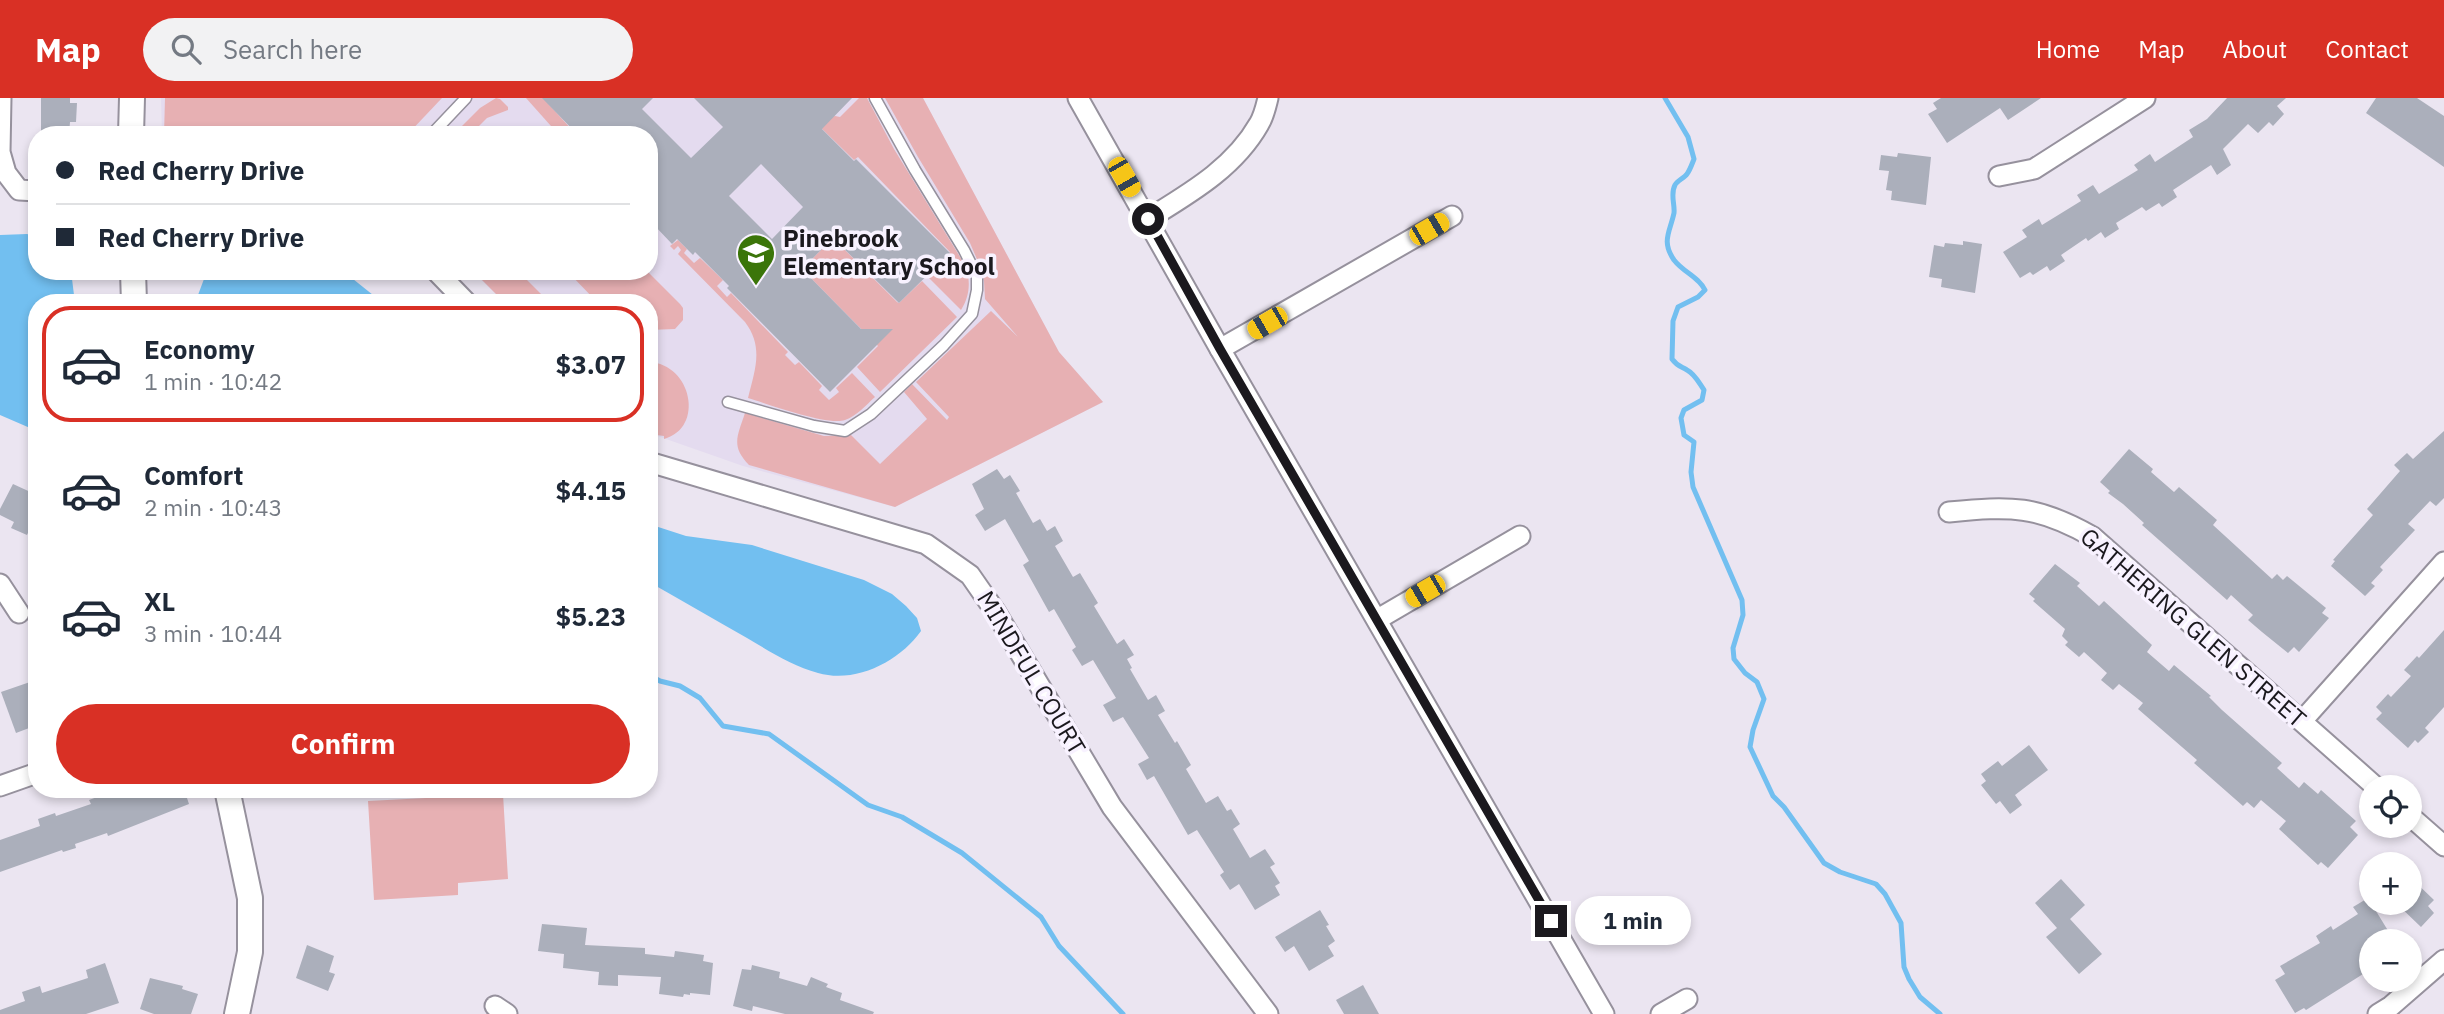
<!DOCTYPE html>
<html lang="en">
<head>
<meta charset="utf-8">
<style>
	body { margin:0; font-family:"IBM Plex Sans",sans-serif; background:#f2f2f3; color:#1f2937; height:100vh; display:flex; flex-direction:column; font-size:26px; white-space:nowrap }
	* { box-sizing:border-box; margin:0 }
	p { font-size:23px; color:#747a83 }
	.icon { flex:none; width:38px; height:38px; fill:none; stroke:currentColor; stroke-width:2; stroke-linecap:round; stroke-linejoin:round }
	.map { position:relative; flex:1; overflow:hidden }
	.sheet { position:absolute; left:28px; top:196px; width:630px; height:504px; display:flex; flex-direction:column; background:#fff; border-radius:28px; box-shadow:0 4px 10px #0003 }
	.sheet>* { flex:none }
	.top-card { position:absolute; left:28px; top:28px; width:630px; height:154px; border-radius:28px; box-shadow:0 4px 10px #0003; display:grid; align-content:center; height:154px; padding:0 28px; background:#fff }
	.controls { position:absolute; left:2359px; top:677px; display:grid; gap:14px }
	.controls a { display:grid; place-items:center; width:63px; height:63px; border-radius:50%; background:#fff; box-shadow:0 4px 10px #0003; font-size:35px }
	.end { position:absolute; width:32px; height:32px; margin:-16px; border:9px solid #1b191e; background:#fff; box-shadow:0 0 0 4px #fff }
	.from { border-radius:50% }
	.bubble { position:absolute; height:49px; border-radius:24px; background:#fff; box-shadow:0 4px 10px #0003; font-size:23px; font-weight:700; line-height:49px; text-align:center }
	.car { position:absolute; width:21px; height:42px; margin:-21px -10px; border-radius:9px; box-shadow:0 0 5px 2px #0007; background:linear-gradient(#f5c518 24%,#345 0 40%,#f5c518 0 76%,#345 0 86%,#f5c518 0) }
	.top-card b { display:flex; align-items:center; gap:24px; height:66px; font-size:26px }
	.top-card b+b { border-top:2px solid #e0e1e3 }
	.top-card i { width:18px; height:18px; background:#1f2937 }
	ul { padding:12px 0 0; list-style:none }
	li { display:flex; align-items:center; gap:21px; height:116px; margin:0 14px 10px; padding:0 14px; border:4px solid transparent; border-radius:28px }
	li div { flex:1 }
	li b { display:block; font-size:26px }
	li em { font-style:normal; font-weight:700 }
	li.selected { border-color:#d93025 }
	li>.icon { width:63px; height:63px; stroke-width:1.5 }
	.button { display:flex; gap:14px; margin-top:auto; padding:14px 28px }
	.button a { flex:1; height:80px; border-radius:42px; background:#d93025; color:#fff; font-size:28px; font-weight:700; line-height:80px; text-align:center }
	header { display:flex; align-items:center; gap:42px; box-sizing:border-box; height:98px; padding:0 35px; background:#d93025; color:#fff }
	header strong { font-size:33px }
	nav { display:flex; gap:38px; margin-inline-start:auto; font-size:24px }
	.search { width:490px; height:63px; background:#f2f2f3; display:flex; align-items:center; gap:18px; box-sizing:border-box; padding:0 24px; border-radius:38px; color:#747a83; font-size:26px }
	.map>svg:first-child { display:block }
	.built { fill:#e4dbef }
	.green { fill:#e7b0b3 }
	.water { fill:#72bff0 }
	.lines { fill:none; stroke-linecap:round; stroke-linejoin:round }
	.stream { stroke:#72bff0; stroke-width:5 }
	.building { fill:#abafbb; fill-rule:evenodd }
	.service-casing { stroke:#96919d; stroke-width:13 }
	.minor-casing { stroke:#96919d; stroke-width:23 }
	.tertiary-casing { stroke:#96919d; stroke-width:28 }
	.service { stroke:#fff; stroke-width:10 }
	.minor { stroke:#fff; stroke-width:19 }
	.tertiary { stroke:#fff; stroke-width:24 }
	.route { stroke:#1b191e; stroke-width:9 }
	.labels { text-anchor:middle; stroke-width:7; stroke-linejoin:round; paint-order:stroke }
	.poi-label { font-size:24px; font-weight:bold; fill:#1b191e; stroke:#f8f2ff; text-anchor:start }
	.street-label { font-size:24px; fill:#1b191e; stroke:#f8f2ff }
</style>
</head>
<body>
<header>
<strong>Map</strong>
<div class="search"><svg class="icon" aria-label="search" viewBox="0 0 24 24"><circle cx="10" cy="10" r="6"/><path d="M15 15l6 6"/></svg>Search here</div>
<nav><a>Home</a><a>Map</a><a>About</a><a>Contact</a></nav>
</header>
<div class="map">
<svg width="2444" height="916" viewBox="0 0 2444 916">
	<rect width="100%" height="100%" fill="#ebe5f1"/>
	<!-- built -->
	<polygon class="built" points="161,0 923,0 1059,254 1103,304 895,409 743,368 649,335 649,205 505,205 472,173 649,173 649,37 162,37"/>
	<!-- green -->
	<g class="green">
		<polygon points="165,0 442,0 407,37 164,37"/>
		<polygon points="496,0 500,1 508,9 508,12 487,20 470,37 453,37 480,10"/>
		<polygon points="526,0 543,0 573,33 569,37 559,37"/>
		<path d="M859,0H867L894,51L965,167C971,182 970,198 961,212L929,180L934,176L932,173L950,154L858,59L854,62L814,23L835,18L840,19Z"/>
		<path d="M885,0H923L1059,254L1103,304L895,409L749,367C730,348 738,337 745,315L824,338L851,337L880,366L927,321L904,294L912,286L947,322L949,319L916,284L991,213L1018,239L985,201L984,183L979,166L970,145L918,59Z"/>
		<polygon points="833,140 897,204 899,205 922,183 957,219 880,294 857,269 878,248 802,171"/>
		<path d="M678,142L687,151L684,155L694,165L700,160L723,182L717,188L727,199L731,195L788,254L785,257L795,267L799,264L822,288L819,292L829,302L839,294L836,290L852,275L875,299C866,307 857,318 845,322C827,328 768,306 748,300C755,272 764,249 745,224L678,156L681,152L678,148L674,152L670,148Z"/>
		<polygon points="473,173 518,173 550,205 505,205"/>
		<polygon points="567,173 647,173 680,206 683,210 683,222 675,231 649,232 649,205 598,205"/>
		<path d="M649,264C692,266 705,330 664,341V338L649,336Z"/>
		<polygon points="503,696 508,781 458,785 458,797 374,802 368,703"/>
	</g>
	<!-- water -->
	<g class="water">
		<polygon points="27,136 37,139 37,173 71,173 75,205 37,205 37,333 0,317 0,137"/>
		<polygon points="207,173 338,173 353,181 383,205 195,205"/>
		<path d="M649,426L686,438L752,447L864,482L892,496L906,508L917,520L921,533C900,563 856,586 818,575C793,568 769,553 747,540C714,521 682,503 649,484Z"/>
	</g>
	<g class="lines">
		<!-- stream -->
		<g class="stream">
			<path d="M1665,0L1688,39L1694,61C1692,66 1690,72 1687,76C1684,80 1677,83 1675,87C1670,96 1675,106 1674,115C1670,134 1661,143 1674,162C1684,175 1698,178 1705,192L1698,199L1678,209L1673,223L1672,261C1677,268 1680,268 1687,272C1695,276 1699,285 1704,292L1702,302L1684,312L1681,320L1684,337L1694,344L1691,374L1693,389L1742,502L1743,517L1733,550L1734,561L1745,575L1757,584L1764,601L1753,632L1750,649L1773,698L1784,709L1824,765L1840,774L1876,786L1885,796L1901,825L1904,869L1909,881L1920,899L1940,916"/>
			<polyline points="649,577 660,583 680,588 700,600 723,628 769,636 868,707 902,719 962,755 1041,819 1059,848 1123,916"/>
		</g>
	</g>
	<!-- building -->
	<g class="building">
		<polygon points="41,0 70,0 70,5 77,5 76,24 70,24 69,37 41,37"/>
		<path d="M542,0H653L642,11L691,60L723,29L694,0H852L822,31L854,63L856,61L950,155L899,205L833,140L802,171L861,231H893L830,294L727,190L729,188L695,154L693,157L677,141L672,146L654,127L658,122L649,113V37H578ZM761,66L803,109L772,141L729,98Z"/>
		<polygon points="1941,0 2041,0 2008,22 2000,10 1947,45 1928,16 1937,11 1933,5"/>
		<polygon points="2227,0 2286,0 2277,8 2284,16 2273,28 2269,24 2258,35 2248,26 2223,51 2231,67 2217,77 2211,67 2173,92 2177,99 2162,109 2159,105 2146,113 2142,109 2116,125 2119,131 2105,140 2101,134 2088,143 2086,140 2061,157 2065,163 2050,173 2047,168 2033,177 2030,174 2020,180 2003,154 2027,139 2022,132 2039,121 2042,127 2081,103 2077,97 2093,87 2099,96 2138,72 2134,67 2150,56 2155,64 2193,39 2189,32 2207,21"/>
		<polygon points="2376,0 2417,0 2444,18 2444,69 2366,15"/>
		<polygon points="1898,55 1931,59 1926,107 1891,102 1892,93 1886,92 1889,73 1879,72 1881,57 1897,59"/>
		<polygon points="1963,143 1982,146 1975,195 1941,189 1942,181 1929,179 1934,147 1944,149 1945,145 1963,147"/>
		<polygon points="2444,333 2444,400 2436,408 2430,403 2408,426 2415,432 2380,469 2383,472 2371,485 2375,488 2365,498 2331,468 2335,463 2333,462 2373,417 2367,411 2400,373 2394,367 2407,355 2413,361"/>
		<polygon points="2129,351 2153,371 2151,374 2174,394 2179,389 2217,422 2213,427 2272,481 2277,476 2283,482 2287,478 2326,510 2322,515 2329,520 2299,554 2294,549 2288,555 2262,534 2248,522 2253,517 2231,497 2227,502 2142,427 2144,425 2123,406 2108,395 2110,393 2100,384"/>
		<polygon points="997,371 1004,381 1010,377 1020,393 1016,395 1033,425 1040,421 1047,433 1055,428 1063,443 1055,448 1073,479 1080,475 1098,505 1094,508 1117,546 1124,541 1134,557 1127,561 1132,570 1130,571 1148,602 1156,597 1165,613 1158,617 1175,645 1177,643 1191,667 1186,671 1206,705 1218,698 1227,713 1231,711 1240,726 1233,731 1250,760 1265,751 1275,766 1270,769 1280,785 1275,788 1280,797 1255,812 1239,786 1230,792 1220,777 1224,774 1197,732 1188,737 1154,678 1147,682 1138,666 1149,660 1123,619 1113,624 1103,607 1116,600 1093,562 1082,568 1072,552 1076,549 1054,511 1049,514 1023,467 1029,463 1005,421 985,433 975,417 984,411 972,386"/>
		<polygon points="13,386 37,397 37,416 27,437 11,430 14,424 0,417 0,411"/>
		<polygon points="2055,466 2080,485 2077,488 2099,508 2104,503 2152,547 2147,554 2169,573 2174,567 2211,598 2209,599 2222,612 2282,665 2277,670 2299,690 2304,684 2318,696 2321,692 2356,723 2350,729 2358,737 2328,770 2321,764 2318,767 2279,731 2286,723 2261,702 2254,710 2247,704 2243,708 2194,665 2197,662 2138,611 2143,605 2119,586 2113,592 2101,582 2107,575 2084,554 2079,559 2065,547 2068,544 2062,538 2065,531 2033,503 2035,501 2029,496"/>
		<polygon points="2444,532 2444,609 2425,630 2429,634 2418,645 2415,642 2408,650 2376,621 2382,615 2376,609 2388,596 2391,599 2411,578 2404,572 2417,558 2419,560"/>
		<polygon points="30,584 37,602 37,627 16,635 1,594"/>
		<polygon points="2029,647 2048,672 2015,697 2022,707 2010,716 2000,703 1996,706 1981,687 1986,683 1981,676 1998,663 2002,668"/>
		<polygon points="136,691 184,691 189,706 108,738 107,735 75,746 76,750 63,754 62,752 0,774 0,742 40,728 38,721 55,715 56,718 91,706 89,702 108,695 110,700"/>
		<polygon points="2410,779 2434,802 2428,808 2434,815 2421,829 2396,805 2410,805"/>
		<polygon points="2061,781 2085,807 2070,821 2102,856 2079,876 2046,839 2057,830 2035,805"/>
		<polygon points="2368,800 2395,844 2371,844 2371,871 2306,912 2304,910 2295,915 2275,882 2285,876 2280,868 2320,845 2316,838 2331,828 2333,832 2358,816 2353,809"/>
		<polygon points="1320,812 1329,827 1326,828 1335,843 1328,848 1334,858 1309,873 1294,848 1285,854 1275,839"/>
		<polygon points="542,826 587,830 585,847 645,850 645,856 674,859 675,853 704,857 703,863 713,865 710,897 690,895 690,897 684,896 683,899 659,896 661,879 618,877 618,888 598,887 599,874 563,870 564,856 538,853"/>
		<polygon points="307,847 334,858 329,874 335,876 328,893 296,880"/>
		<polygon points="105,865 119,905 86,916 0,916 0,912 25,903 22,894 40,888 42,895 88,880 86,872"/>
		<polygon points="752,867 780,874 779,880 807,888 811,879 828,886 826,889 842,895 840,902 874,914 873,916 785,916 753,908 752,913 733,908 742,871 751,872"/>
		<polygon points="150,880 183,888 182,891 198,896 191,916 154,916 140,911"/>
		<polygon points="1363,887 1379,916 1344,916 1336,902"/>
	</g>
	<g class="lines">
		<defs>
			<g id="service">
				<polyline points="431,37 466,0"/>
				<polyline points="728,304 814,328 845,333 871,316 944,247 972,216 977,192 977,178 964,152 915,72 875,0"/>
			</g>
			<g id="minor">
				<polyline points="1,0 0,54 6,75 19,92 37,93"/>
				<polyline points="1078,0 1220,251 1604,916"/>
				<polyline points="1999,78 2034,71 2145,0"/>
				<path d="M1148,121C1190,95 1234,70 1259,26C1264,18 1266,8 1268,0"/>
				<polyline points="436,173 467,205"/>
				<polyline points="1220,251 1452,118"/>
				<polyline points="649,364 926,446 970,477 995,513 1112,709 1268,916"/>
				<path d="M1949,414C2011,408 2037,407 2093,439L2377,690"/>
				<polyline points="0,486 19,515"/>
				<polyline points="1378,521 1520,438"/>
				<polyline points="2302,623 2444,464"/>
				<polyline points="0,688 37,675"/>
				<polyline points="2410,718 2444,748"/>
				<polyline points="495,908 507,916"/>
				<polyline points="1661,916 1687,901"/>
				<polyline points="2378,916 2391,908 2444,862"/>
			</g>
			<g id="tertiary">
				<polyline points="131,37 132,0"/>
				<polyline points="133,173 134,205"/>
				<polyline points="227,691 250,800 250,854 237,916"/>
			</g>
		</defs>
		<!-- service casing -->
		<use href="#service" class="service-casing"/>
		<!-- minor casing -->
		<use href="#minor" class="minor-casing"/>
		<!-- tertiary casing -->
		<use href="#tertiary" class="tertiary-casing"/>
		<!-- service -->
		<use href="#service" class="service"/>
		<!-- minor -->
		<use href="#minor" class="minor"/>
		<!-- tertiary -->
		<use href="#tertiary" class="tertiary"/>
	</g>
	<g class="lines">
		<!-- route -->
		<polyline class="route" points="1148,121 1220,251 1551,823"/>
	</g>
	<!-- icons -->
	<defs>
		<symbol id="school-pin" viewBox="-11 -11 22 30"><path d="M0 17L-7.5 6A9.5 9.5 0 1 1 7.5 6Z" fill="#3b7509" stroke="#f8f2ff"/><path d="M0-5L7-2L0 1L-7-2ZM-4 1L0 2.5L4 1V4Q0 6-4 4Z" fill="#fff"/></symbol>
	</defs>
	<g fill-rule="evenodd">
		<use href="#school-pin" x="734" y="133" width="44" height="60"/>
	</g>
	<g class="labels">
		<!-- poi labels -->
		<g class="poi-label">
			<text x="783" y="149">Pinebrook<tspan x="783" dy="28">Elementary School</tspan></text>
		</g>
		<!-- street labels -->
		<g class="street-label">
			<text transform="translate(2193 530) rotate(41)" y="8">GATHERING GLEN STREET</text>
			<text transform="translate(1031 575) rotate(59)" y="8">MINDFUL COURT</text>
		</g>
	</g>
</svg>
<div class="controls">
<a><svg class="icon" aria-label="locate" viewBox="0 0 24 24"><circle cx="12" cy="12" r="6"/><path d="M12 2v4M12 18v4M2 12h4M18 12h4"/></svg></a>
<a>+</a>
<a>−</a>
</div>
<i class="end from" style="left:1148px;top:121px"></i>
<i class="end" style="left:1551px;top:823px"></i>
<div class="bubble" style="left:1575px;top:798px;width:116px">1 min</div>
<i class="car" style="left:1124px;top:79px;rotate:150deg"></i>
<i class="car" style="left:1429px;top:131px;rotate:60deg"></i>
<i class="car" style="left:1267px;top:225px;rotate:240deg"></i>
<i class="car" style="left:1425px;top:493px;rotate:240deg"></i>
<div class="top-card">
<b><i class="from"></i>Red Cherry Drive</b>
<b><i></i>Red Cherry Drive</b>
</div>
<section class="sheet">
<ul>
<li class="selected"><svg class="icon" aria-label="car" viewBox="0 0 24 24"><path d="M5 17H2v-5l4-1 3-4h7l3 4 3 1v5h-3M9 17h6M6 11h13"/><circle cx="7" cy="17" r="2"/><circle cx="17" cy="17" r="2"/></svg><div><b>Economy</b><p>1 min · 10:42</p></div><em>$3.07</em></li>
<li><svg class="icon" aria-label="car" viewBox="0 0 24 24"><path d="M5 17H2v-5l4-1 3-4h7l3 4 3 1v5h-3M9 17h6M6 11h13"/><circle cx="7" cy="17" r="2"/><circle cx="17" cy="17" r="2"/></svg><div><b>Comfort</b><p>2 min · 10:43</p></div><em>$4.15</em></li>
<li><svg class="icon" aria-label="car" viewBox="0 0 24 24"><path d="M5 17H2v-5l4-1 3-4h7l3 4 3 1v5h-3M9 17h6M6 11h13"/><circle cx="7" cy="17" r="2"/><circle cx="17" cy="17" r="2"/></svg><div><b>XL</b><p>3 min · 10:44</p></div><em>$5.23</em></li>
</ul>
<div class="button"><a>Confirm</a></div>
</section>
</div>
</body>
</html>
